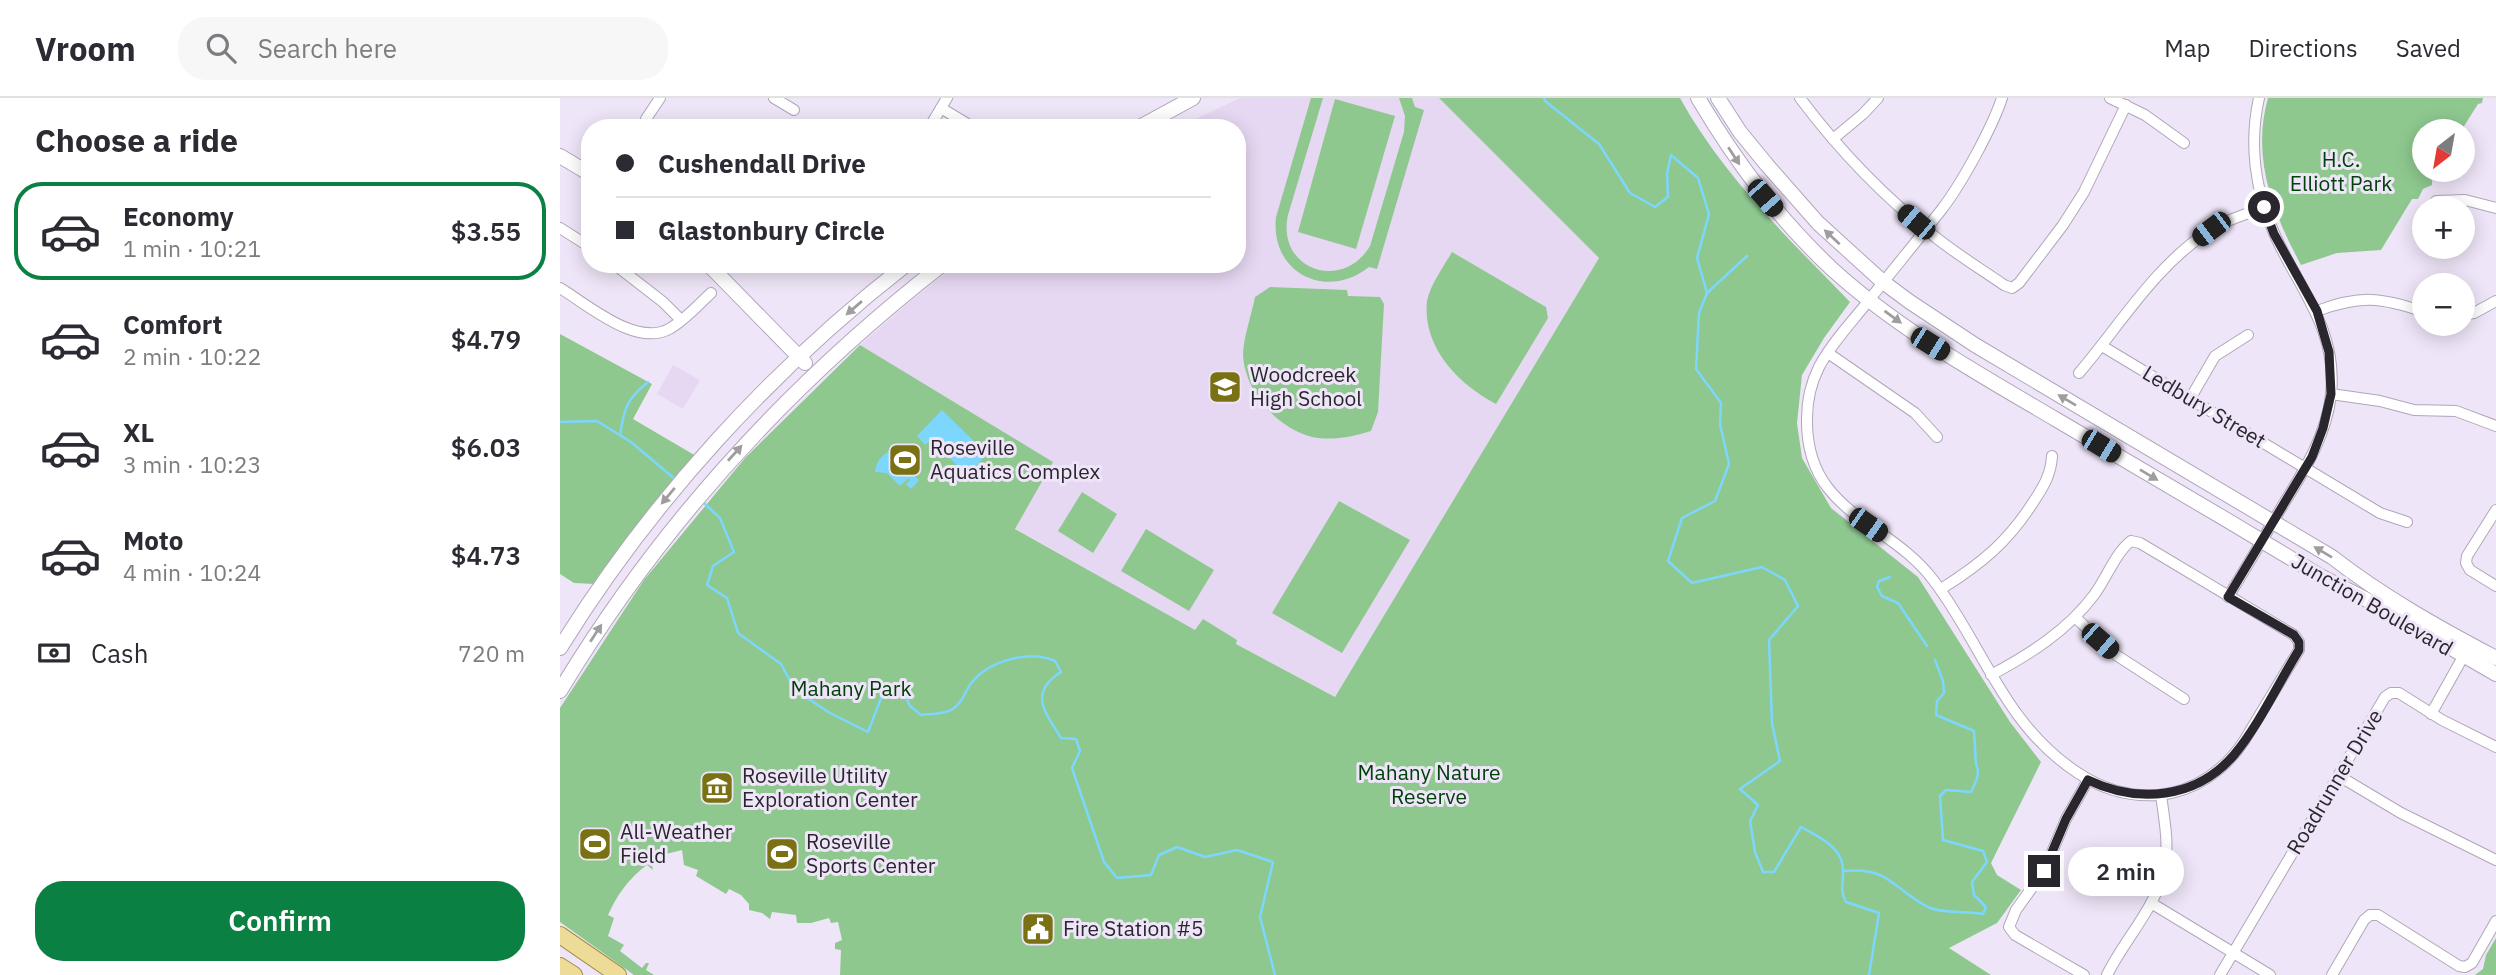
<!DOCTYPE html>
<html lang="en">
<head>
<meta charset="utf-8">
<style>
	body { margin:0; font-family:"IBM Plex Sans",sans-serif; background:#f7f7f7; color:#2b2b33; height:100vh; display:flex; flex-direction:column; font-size:26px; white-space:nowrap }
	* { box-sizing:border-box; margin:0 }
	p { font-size:23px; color:#7c7c81 }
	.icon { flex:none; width:38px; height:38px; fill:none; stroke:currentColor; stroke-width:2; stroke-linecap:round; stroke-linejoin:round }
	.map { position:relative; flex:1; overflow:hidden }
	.panel { display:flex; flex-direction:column; background:#fff; width:560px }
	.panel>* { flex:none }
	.guide { position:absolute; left:21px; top:21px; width:665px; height:154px; border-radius:28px; box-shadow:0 4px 18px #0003; display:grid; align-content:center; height:154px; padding:0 35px; background:#fff }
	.needle { width:46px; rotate:211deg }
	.buttons { position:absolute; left:1852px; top:21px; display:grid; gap:14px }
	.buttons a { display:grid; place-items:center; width:63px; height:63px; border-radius:50%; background:#fff; box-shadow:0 4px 18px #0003; font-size:35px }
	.end { position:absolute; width:32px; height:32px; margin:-16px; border:9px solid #2a262d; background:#fff; box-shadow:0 0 0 4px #fff }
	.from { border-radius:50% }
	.bubble { position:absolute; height:49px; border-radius:24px; background:#fff; box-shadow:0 4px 18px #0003; font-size:23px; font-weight:600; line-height:49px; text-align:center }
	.car { position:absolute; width:21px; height:42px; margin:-21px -10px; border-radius:9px; box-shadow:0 0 5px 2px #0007; background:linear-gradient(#222 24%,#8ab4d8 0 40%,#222 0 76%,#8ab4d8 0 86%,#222 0) }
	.guide b { display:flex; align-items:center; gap:24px; height:66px; font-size:26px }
	.guide b+b { border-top:2px solid #e1e1e2 }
	.guide i { width:18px; height:18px; background:#2b2b33 }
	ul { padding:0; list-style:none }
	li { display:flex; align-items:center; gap:21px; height:98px; margin:0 14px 10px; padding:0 21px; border:4px solid transparent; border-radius:28px }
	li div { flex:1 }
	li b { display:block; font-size:26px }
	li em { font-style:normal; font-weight:600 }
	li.active { border-color:#0b8043 }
	li>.icon { width:63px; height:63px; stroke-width:1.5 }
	h2 { padding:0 35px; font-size:32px; line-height:84px }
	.pay { display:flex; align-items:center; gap:18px; height:77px; padding:0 35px; font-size:26px }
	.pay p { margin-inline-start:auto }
	.primary-button { display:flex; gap:14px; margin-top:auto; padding:14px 35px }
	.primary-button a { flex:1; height:80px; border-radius:28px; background:#0b8043; color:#fff; font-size:28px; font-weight:600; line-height:80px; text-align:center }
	header { display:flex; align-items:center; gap:42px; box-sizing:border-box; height:98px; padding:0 35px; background:#fff; border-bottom:2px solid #e1e1e2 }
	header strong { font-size:33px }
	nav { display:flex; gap:38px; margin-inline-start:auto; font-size:24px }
	.search { width:490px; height:63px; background:#f7f7f7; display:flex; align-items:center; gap:18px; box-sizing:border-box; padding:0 24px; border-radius:28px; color:#7c7c81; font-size:26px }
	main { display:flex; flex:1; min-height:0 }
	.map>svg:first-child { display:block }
	.built { fill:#e6d8f2 }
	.green { fill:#8ec88f }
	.water { fill:#7dd7fd }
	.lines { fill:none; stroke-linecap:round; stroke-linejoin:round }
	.stream { stroke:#7dd7fd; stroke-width:2.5 }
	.street-casing { stroke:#b0a6b8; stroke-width:12 }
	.secondary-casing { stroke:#b0a6b8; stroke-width:16 }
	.primary-casing { stroke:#a18d45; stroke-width:18 }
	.street { stroke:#fff; stroke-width:10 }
	.secondary { stroke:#fff; stroke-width:14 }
	.primary { stroke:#eddc97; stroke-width:16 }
	.oneway { fill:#9f9da0 }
	.route { stroke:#2a262d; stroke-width:9 }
	.labels { text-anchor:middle; stroke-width:6; stroke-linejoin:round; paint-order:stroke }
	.park-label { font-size:21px; fill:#00410a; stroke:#efe5f8 }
	.poi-label { font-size:21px; fill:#2a262d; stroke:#efe5f8; text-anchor:start }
	.street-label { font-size:21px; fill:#2a262d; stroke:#efe5f8 }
</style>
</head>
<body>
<header>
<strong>Vroom</strong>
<div class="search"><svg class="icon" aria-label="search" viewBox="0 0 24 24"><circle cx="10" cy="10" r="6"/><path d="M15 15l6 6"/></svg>Search here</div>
<nav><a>Map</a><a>Directions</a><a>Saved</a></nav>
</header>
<main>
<section class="panel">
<h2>Choose a ride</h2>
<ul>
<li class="active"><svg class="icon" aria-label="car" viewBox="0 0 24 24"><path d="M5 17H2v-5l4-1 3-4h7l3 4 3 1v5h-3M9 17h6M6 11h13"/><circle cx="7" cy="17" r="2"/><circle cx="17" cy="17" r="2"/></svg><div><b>Economy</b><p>1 min · 10:21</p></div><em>$3.55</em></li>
<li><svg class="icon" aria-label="car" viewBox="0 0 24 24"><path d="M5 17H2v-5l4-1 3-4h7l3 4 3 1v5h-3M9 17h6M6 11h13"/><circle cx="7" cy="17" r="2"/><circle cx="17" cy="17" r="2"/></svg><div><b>Comfort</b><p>2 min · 10:22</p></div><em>$4.79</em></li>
<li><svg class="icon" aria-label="car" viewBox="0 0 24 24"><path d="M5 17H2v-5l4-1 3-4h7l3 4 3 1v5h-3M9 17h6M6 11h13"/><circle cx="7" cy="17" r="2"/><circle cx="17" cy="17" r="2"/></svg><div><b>XL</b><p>3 min · 10:23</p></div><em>$6.03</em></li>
<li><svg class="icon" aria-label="car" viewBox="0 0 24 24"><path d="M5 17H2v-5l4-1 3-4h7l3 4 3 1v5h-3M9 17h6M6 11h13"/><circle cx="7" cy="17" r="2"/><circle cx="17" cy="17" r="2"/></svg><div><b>Moto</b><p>4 min · 10:24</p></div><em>$4.73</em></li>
</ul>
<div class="pay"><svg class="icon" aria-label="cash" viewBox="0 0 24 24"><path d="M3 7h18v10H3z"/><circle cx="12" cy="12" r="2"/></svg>Cash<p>720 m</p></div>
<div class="primary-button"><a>Confirm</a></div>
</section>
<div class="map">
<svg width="1936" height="877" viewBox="0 0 1936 877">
	<rect width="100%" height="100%" fill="#efe5f8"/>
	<!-- built -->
	<g class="built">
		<polygon points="680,0 879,0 1039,160 775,599 675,545 677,543 635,533 455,430 492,364 300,247 354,200 398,166 677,166 677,30 617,30"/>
		<polygon points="113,267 140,282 123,311 97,296"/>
	</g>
	<!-- green -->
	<g class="green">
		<path d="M751,0H763L728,117C716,171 782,195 810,148L844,34L845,18L839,0H852L855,9L864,12L817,171L809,169C766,203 710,175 716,119Z"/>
		<path d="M879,0H1120C1163,78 1229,141 1290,204L1264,240L1242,277L1237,325L1242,360L1271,410L1358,479L1450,624L1481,664L1431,765L1437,777L1461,792L1437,825L1389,850L1431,877H280L281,852L275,851V845L282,842L278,824L271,825L269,820L251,825H237L236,817L212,814L210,821L202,815L189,812V806L181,797L169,791L166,796L136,778L138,772L124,767L122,752L102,757L104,761L102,764L97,760L91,764L93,772L87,767C69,780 57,797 48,817L54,820L48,838L64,847L60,853L82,870L86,865H89L86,872L94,877H74L0,824V610L84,482L185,360L300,247L493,364L455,431L635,532L643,521L677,542L676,546L775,599L1039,160Z"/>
		<path d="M1708,0H1923L1922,5L1918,6L1901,33H1864V72H1878L1872,82V87L1863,91L1858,101H1852L1821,152L1777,155L1741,167C1713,115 1691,60 1708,0Z"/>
		<polygon points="775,1 835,18 796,151 738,134"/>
		<path d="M892,154L986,209L988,220L936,306C898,286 862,249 867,203C870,187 884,168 892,154Z"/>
		<path d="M710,189L787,192L788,198L820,199L824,206L818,314L811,333C792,339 772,343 752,339C717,330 685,294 683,257C683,241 692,215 695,199Z"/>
		<polygon points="0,236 92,286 73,321 136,358 35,486 14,485 0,476"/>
		<polygon points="522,394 557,416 533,455 498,433"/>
		<polygon points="779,403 850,442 782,555 712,515"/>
		<polygon points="586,431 654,472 629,513 561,473"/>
		<polygon points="1936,840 1936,877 1915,877 1923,871 1926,857"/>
	</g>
	<!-- water -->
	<g class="water">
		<polygon points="382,312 427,356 407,377 371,342 365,347 357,338"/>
		<path d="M337,350L339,351V362L342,365L350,358L360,367L352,376L359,382L351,391L346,386L350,382L349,380L340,388L327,375L315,374C316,361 325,354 337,350Z"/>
	</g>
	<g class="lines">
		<!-- stream -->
		<g class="stream">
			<path d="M984,0L985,3L1039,46L1070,95L1095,109L1108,99L1107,76L1111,57L1138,80L1149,116L1137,160L1147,195L1139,215L1136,271L1161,305L1160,326L1169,366L1155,403L1122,420L1108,463L1132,485L1202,469L1225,482L1238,508L1209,542L1212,625L1220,663L1180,691L1198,707L1190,723L1195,754L1203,774H1214L1241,729C1261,740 1285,750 1283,776C1283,788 1280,793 1286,804L1319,815L1309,877"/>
			<polyline points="1147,195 1187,158"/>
			<polyline points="0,324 37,323 71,344 116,382"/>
			<path d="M60,337C64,310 67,301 88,284"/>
			<path d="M145,406L160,420L174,454L153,468L147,487L167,500L178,535L221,566L235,592L270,615L308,634L323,595L341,589L350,608L361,617C370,616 381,616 389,613C403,607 404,593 413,583C431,562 470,552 495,563L501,574C468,595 485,614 501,640L516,641L520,653L512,670L544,764L557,780L591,777L599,757L617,749L645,759L677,752L713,764L700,819L715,877"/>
			<polyline points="1330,479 1319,483 1317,489 1322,498 1338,505 1367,548"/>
			<path d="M1284,773C1331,769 1332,791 1368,809C1383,816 1406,813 1423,816L1426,809L1414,797L1412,784L1427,764L1423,753L1383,742L1380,698L1386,692L1411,694C1415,686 1421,675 1416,666L1414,633L1376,617L1377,603L1384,595L1383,583L1375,562"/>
		</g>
		<defs>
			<g id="street">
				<polyline points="214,0 234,12"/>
				<path d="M1240,0C1279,52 1323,98 1374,138C1396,156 1421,171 1444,187L1452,190L1459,185L1503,127L1524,94L1566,7"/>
				<polyline points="1550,0 1585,17 1624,45"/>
				<polyline points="381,10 414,30"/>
				<polyline points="87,30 86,21 100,0"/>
				<polyline points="369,30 387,0"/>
				<polyline points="1273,41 1303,16 1318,0"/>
				<polyline points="1876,103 1905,102 1936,110"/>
				<polyline points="0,130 30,149"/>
				<polyline points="54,166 103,204 121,222"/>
				<polyline points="275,166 284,168 287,166"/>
				<path d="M0,190C28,207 76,249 109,231C124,223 138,207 151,195"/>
				<path d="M1757,213C1800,197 1821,199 1864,214"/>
				<polyline points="1902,217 1914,215 1936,203"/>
				<polyline points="1542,248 1820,415 1847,424"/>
				<polyline points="1268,255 1355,315 1377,339"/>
				<path d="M1519,275C1561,226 1594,169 1650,132C1667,121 1686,117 1704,109"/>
				<polyline points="1771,296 1820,303 1854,312 1896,313 1936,328"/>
				<polyline points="1630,301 1655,258 1688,237"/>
				<polyline points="1936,412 1907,458 1906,465 1910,472 1936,488"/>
				<path d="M1381,491C1421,466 1448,444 1474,403C1484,388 1491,376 1492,358"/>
				<path d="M1668,499C1686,470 1703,441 1720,412C1742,376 1766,340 1771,297C1778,230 1738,190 1714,135C1695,92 1689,45 1699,0"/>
				<polyline points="1516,520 1553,555 1624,601"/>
				<path d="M1431,577C1470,556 1507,533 1534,497C1546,481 1556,454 1571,443L1580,445L1734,537L1739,544V552L1684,643C1665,672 1634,694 1598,697C1569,699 1542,691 1518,675C1444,627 1424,549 1374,483C1329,422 1245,416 1247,320C1247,303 1251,285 1259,269C1271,246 1290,226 1306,206C1331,174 1357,143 1382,111C1402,85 1432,30 1442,0"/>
				<polyline points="1871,616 1903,559"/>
				<polyline points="1779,678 1841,715 1936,762"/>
				<polyline points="1591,805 1710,877"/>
				<polyline points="1524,877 1455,837 1449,829 1456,812 1484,773 1506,721 1528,682"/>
				<path d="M1547,877C1565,840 1598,808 1605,767C1609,744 1604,720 1601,697"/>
				<polyline points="1660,877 1825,599 1831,595 1839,595 1882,622 1936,649"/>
				<polyline points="1772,877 1804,822 1810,817 1818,817 1899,868 1905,869 1912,865 1936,823"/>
			</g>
			<g id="secondary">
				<path d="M1138,0C1176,64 1217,119 1272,171C1339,232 1419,276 1497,322C1586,374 1674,426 1762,479L1817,507L1936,576"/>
				<path d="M1158,0L1180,34L1207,67L1258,125L1323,184L1350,204L1415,247L1772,459C1822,498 1879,530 1936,560"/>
				<polyline points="578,30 633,0"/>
				<polyline points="0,58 30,76"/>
				<polyline points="148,166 245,265"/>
				<path d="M0,550C91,403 211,272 347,166"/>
				<path d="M0,593C101,425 229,286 383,166"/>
			</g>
			<g id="primary">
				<polyline points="0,837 58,877"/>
				<polyline points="0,868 14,877"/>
			</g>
		</defs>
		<!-- street casing -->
		<use href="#street" class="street-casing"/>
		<!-- secondary casing -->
		<use href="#secondary" class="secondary-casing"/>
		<!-- primary casing -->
		<use href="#primary" class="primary-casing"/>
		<!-- street -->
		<use href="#street" class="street"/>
		<!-- secondary -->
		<use href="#secondary" class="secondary"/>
		<!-- primary -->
		<use href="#primary" class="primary"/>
	</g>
	<!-- one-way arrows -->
	<defs><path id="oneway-solid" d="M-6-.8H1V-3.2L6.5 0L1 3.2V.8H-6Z" transform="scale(1.75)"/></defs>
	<g class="oneway">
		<use href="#oneway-solid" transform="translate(1174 58) rotate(57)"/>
		<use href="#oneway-solid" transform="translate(1272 139) rotate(-137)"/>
		<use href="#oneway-solid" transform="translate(294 210) rotate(139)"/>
		<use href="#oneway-solid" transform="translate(1333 219) rotate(36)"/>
		<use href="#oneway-solid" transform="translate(1507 302) rotate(-149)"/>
		<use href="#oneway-solid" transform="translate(175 355) rotate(-48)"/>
		<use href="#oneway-solid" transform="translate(1589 377) rotate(31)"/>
		<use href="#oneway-solid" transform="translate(108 398) rotate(130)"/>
		<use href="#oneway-solid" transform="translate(1763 454) rotate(-149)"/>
		<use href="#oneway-solid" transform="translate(36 535) rotate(-57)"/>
	</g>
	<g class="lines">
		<!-- route -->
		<path class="route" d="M1484,773L1506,721L1528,682C1578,706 1636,701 1674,657C1698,629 1719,584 1739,552V544L1734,537L1668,499L1752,359L1763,330L1771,296L1769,254L1757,213L1714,136L1704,109"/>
	</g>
	<!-- icons -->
	<defs>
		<symbol id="school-square" viewBox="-11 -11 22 22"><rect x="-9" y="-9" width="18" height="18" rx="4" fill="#797113" stroke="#efe5f8"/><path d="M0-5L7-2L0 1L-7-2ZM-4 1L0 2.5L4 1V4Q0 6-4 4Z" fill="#fff"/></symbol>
		<symbol id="stadium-square" viewBox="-11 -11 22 22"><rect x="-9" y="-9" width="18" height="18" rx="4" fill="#797113" stroke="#efe5f8"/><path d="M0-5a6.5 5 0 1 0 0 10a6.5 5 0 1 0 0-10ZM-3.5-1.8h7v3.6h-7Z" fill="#fff"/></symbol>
		<symbol id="museum-square" viewBox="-11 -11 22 22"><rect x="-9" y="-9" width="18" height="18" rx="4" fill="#797113" stroke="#efe5f8"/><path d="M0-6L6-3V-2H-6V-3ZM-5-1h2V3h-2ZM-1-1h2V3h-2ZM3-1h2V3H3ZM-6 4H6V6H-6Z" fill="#fff"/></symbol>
		<symbol id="civic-square" viewBox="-11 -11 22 22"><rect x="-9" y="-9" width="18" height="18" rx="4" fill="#797113" stroke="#efe5f8"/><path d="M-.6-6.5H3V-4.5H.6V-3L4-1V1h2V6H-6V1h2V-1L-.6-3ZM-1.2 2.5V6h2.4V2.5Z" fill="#fff"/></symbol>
	</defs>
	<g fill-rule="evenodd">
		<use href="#school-square" x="646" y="270" width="38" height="38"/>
		<use href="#stadium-square" x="326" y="343" width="38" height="38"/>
		<use href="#museum-square" x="138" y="671" width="38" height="38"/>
		<use href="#stadium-square" x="16" y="727" width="38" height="38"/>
		<use href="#stadium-square" x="203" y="737" width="38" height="38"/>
		<use href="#civic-square" x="459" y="812" width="38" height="38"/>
	</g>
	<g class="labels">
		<!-- park labels -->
		<g class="park-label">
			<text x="1781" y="69">H.C.<tspan x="1781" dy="24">Elliott Park</tspan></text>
			<text x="291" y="598">Mahany Park</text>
			<text x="869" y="682">Mahany Nature<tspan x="869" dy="24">Reserve</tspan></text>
		</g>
		<!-- poi labels -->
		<g class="poi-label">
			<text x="690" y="284">Woodcreek<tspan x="690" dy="24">High School</tspan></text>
			<text x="370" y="357">Roseville<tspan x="370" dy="24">Aquatics Complex</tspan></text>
			<text x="182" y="685">Roseville Utility<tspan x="182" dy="24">Exploration Center</tspan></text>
			<text x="60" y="741">All-Weather<tspan x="60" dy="24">Field</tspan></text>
			<text x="246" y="751">Roseville<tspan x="246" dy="24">Sports Center</tspan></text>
			<text x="503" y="838">Fire Station #5</text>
		</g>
		<!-- street labels -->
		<g class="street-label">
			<text transform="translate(1644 309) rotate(31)" y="7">Ledbury Street</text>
			<text transform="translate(1812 507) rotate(30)" y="7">Junction Boulevard</text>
			<text transform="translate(1775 684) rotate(-59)" y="7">Roadrunner Drive</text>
		</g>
	</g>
</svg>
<div class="buttons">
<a><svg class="needle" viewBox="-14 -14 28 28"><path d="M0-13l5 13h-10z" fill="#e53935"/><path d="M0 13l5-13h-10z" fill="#7c7c81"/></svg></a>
<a>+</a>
<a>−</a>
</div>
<i class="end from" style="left:1704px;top:109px"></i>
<i class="end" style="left:1484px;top:773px"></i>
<div class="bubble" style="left:1508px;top:749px;width:116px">2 min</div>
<i class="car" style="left:1205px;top:100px;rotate:139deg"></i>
<i class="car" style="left:1356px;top:124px;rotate:310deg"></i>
<i class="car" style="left:1651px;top:131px;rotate:233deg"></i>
<i class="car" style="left:1370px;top:246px;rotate:122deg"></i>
<i class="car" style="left:1541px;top:348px;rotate:121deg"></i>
<i class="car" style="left:1308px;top:427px;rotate:125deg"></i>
<i class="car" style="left:1540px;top:543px;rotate:131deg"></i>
<div class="guide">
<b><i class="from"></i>Cushendall Drive</b>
<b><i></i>Glastonbury Circle</b>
</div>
</div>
</main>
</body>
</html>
